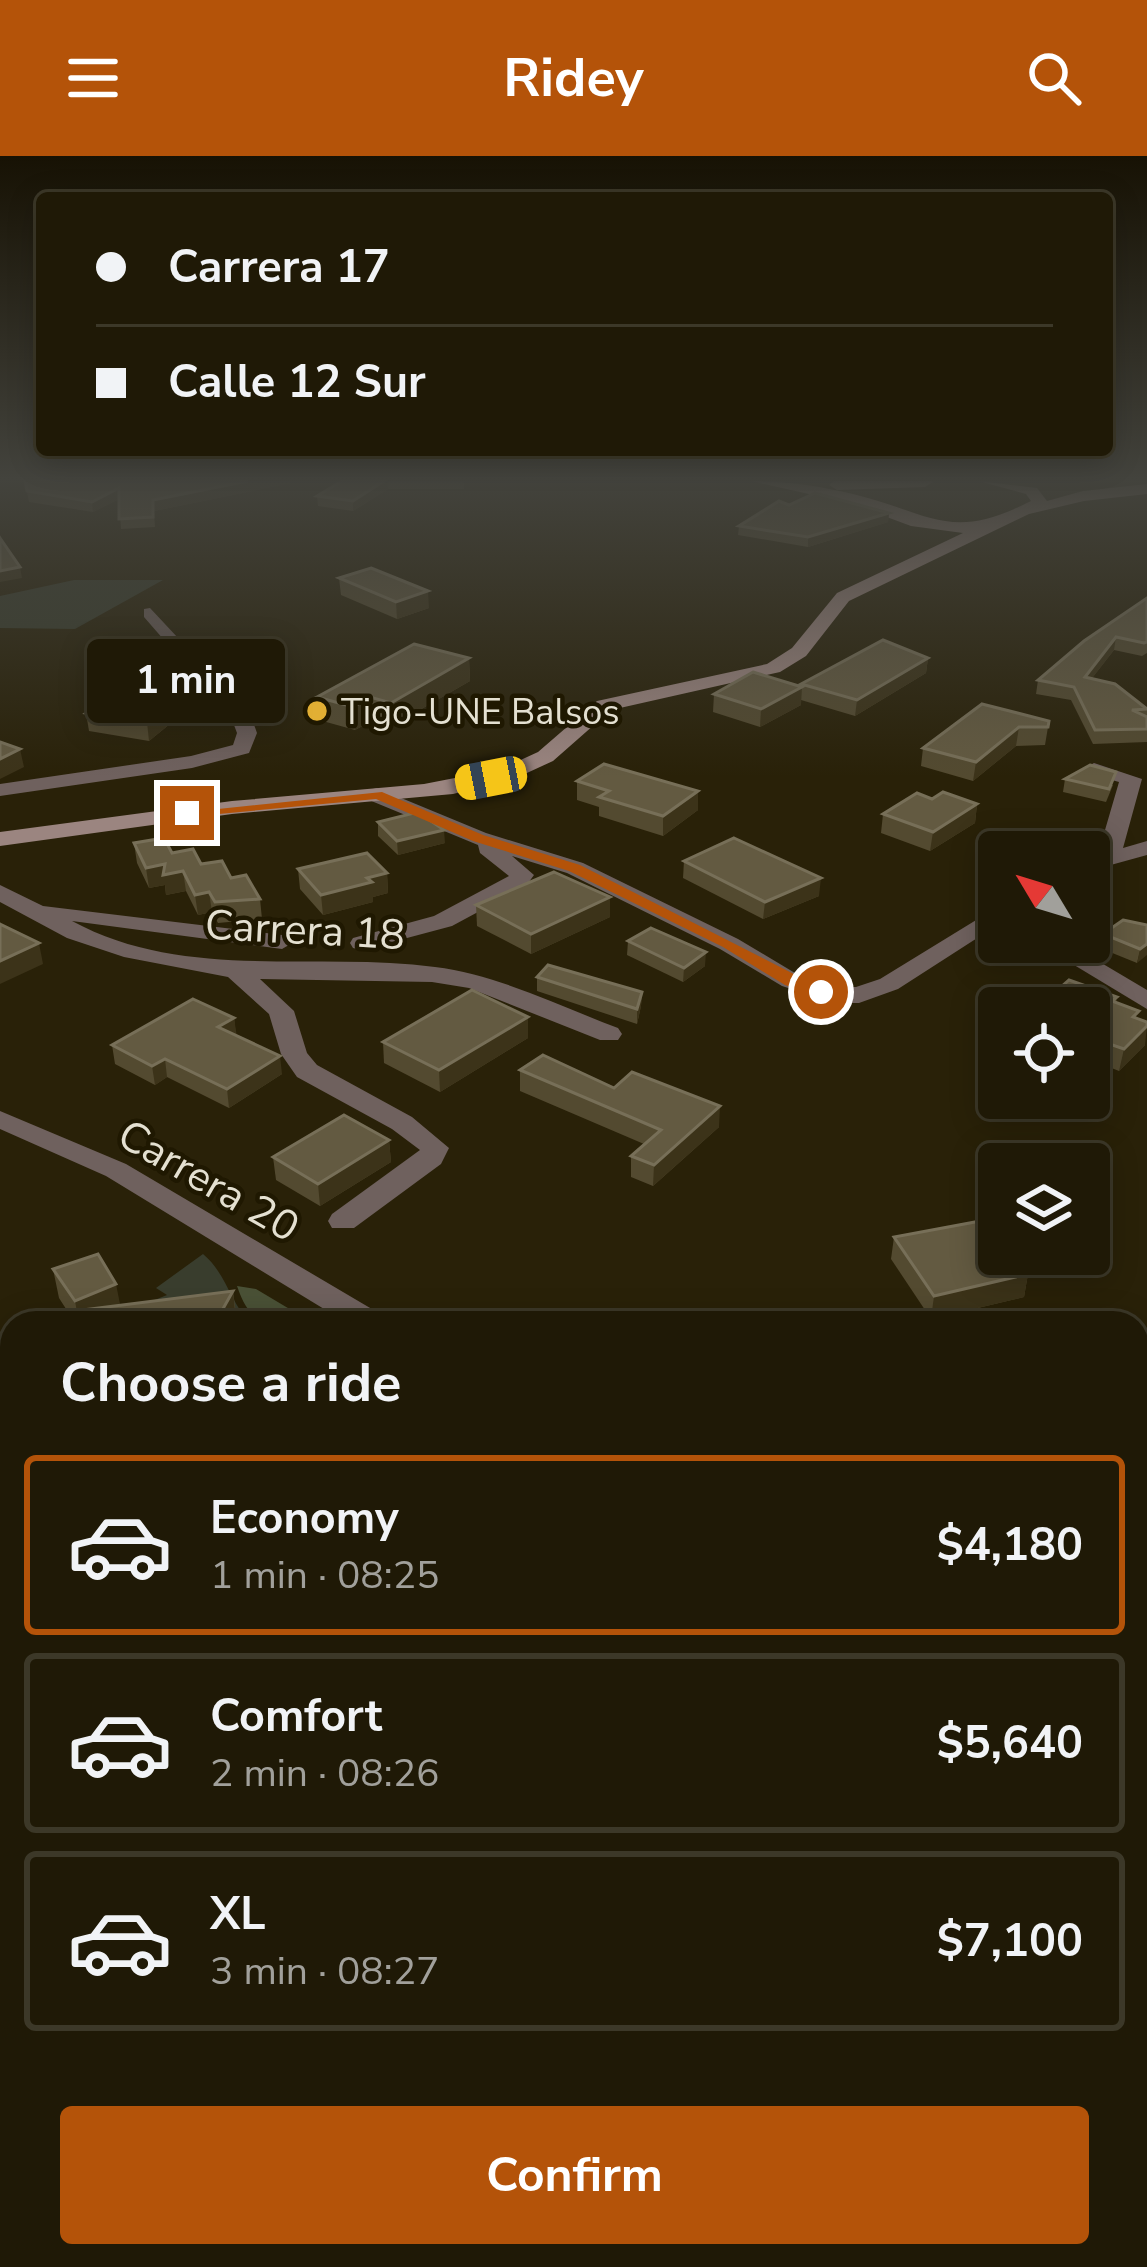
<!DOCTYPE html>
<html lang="en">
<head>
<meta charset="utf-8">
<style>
	body { margin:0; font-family:"Nunito Sans",sans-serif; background:#2c2614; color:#f1f3f6; height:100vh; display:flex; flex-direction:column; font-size:45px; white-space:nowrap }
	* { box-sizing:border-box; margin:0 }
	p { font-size:39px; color:#a1a09b }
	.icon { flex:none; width:66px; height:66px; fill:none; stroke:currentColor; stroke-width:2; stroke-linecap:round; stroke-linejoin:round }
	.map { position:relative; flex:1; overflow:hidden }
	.side { position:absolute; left:0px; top:1155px; width:1149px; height:957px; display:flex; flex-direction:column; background:#1f1906; border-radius:36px 36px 0 0; box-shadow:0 6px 30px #0003,0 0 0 3px #3c3828 }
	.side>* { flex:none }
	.top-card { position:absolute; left:36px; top:36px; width:1077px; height:264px; border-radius:12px; box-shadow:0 6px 30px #0003,0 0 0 3px #3c3828; display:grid; align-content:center; height:264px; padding:0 60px; background:#1f1906 }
	.needle { width:78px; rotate:308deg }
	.controls { position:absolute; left:978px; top:675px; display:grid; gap:24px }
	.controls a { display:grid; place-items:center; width:132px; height:132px; border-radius:12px; background:#1f1906; box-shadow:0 6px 30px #0003,0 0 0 3px #3c3828; font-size:60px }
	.end { position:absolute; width:54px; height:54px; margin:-27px; border:15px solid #b45309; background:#fff; box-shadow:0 0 0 6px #fff }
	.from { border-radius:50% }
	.bubble { position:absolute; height:84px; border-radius:12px; background:#1f1906; box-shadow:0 6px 30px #0003,0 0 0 3px #3c3828; font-size:39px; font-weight:700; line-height:84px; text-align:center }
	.car { position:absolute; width:36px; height:72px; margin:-36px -18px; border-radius:15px; box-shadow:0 0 9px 3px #0007; background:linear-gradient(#f5c518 24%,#345 0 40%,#f5c518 0 76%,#345 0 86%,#f5c518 0) }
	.top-card b { display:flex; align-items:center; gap:42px; height:114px; font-size:45px }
	.top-card b+b { border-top:3px solid #3c3828 }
	.top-card i { width:30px; height:30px; background:#f1f3f6 }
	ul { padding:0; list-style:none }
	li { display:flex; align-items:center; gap:36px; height:180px; margin:0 24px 18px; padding:0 36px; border:6px solid #3c3828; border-radius:12px }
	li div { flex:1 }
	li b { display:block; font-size:45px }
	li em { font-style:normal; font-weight:700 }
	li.selected { border-color:#b45309 }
	li>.icon { width:108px; height:108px; stroke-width:1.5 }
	h2 { padding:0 60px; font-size:54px; line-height:144px }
	.cta { display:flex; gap:24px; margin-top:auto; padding:24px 60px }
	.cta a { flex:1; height:138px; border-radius:12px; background:#b45309; color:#fff; font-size:48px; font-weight:700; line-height:138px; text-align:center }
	header { display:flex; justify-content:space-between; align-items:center; height:156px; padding:0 60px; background:#b45309; color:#fff; font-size:54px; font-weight:700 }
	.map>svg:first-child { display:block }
	.green { fill:#393d2d }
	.forest { fill:#4a5136 }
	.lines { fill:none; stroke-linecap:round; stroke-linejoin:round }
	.stream { stroke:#1f3648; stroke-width:12 }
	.street { fill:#6f615e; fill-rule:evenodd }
	.secondary { fill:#9b8580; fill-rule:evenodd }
	.wall { fill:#534a30 }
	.shaded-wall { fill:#3c3319 }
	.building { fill:#635a41; stroke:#776f58; stroke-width:3 }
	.route { fill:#b45309 }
	.poi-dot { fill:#e2af34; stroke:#1f1801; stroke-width:4.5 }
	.labels { text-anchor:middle; stroke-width:9; stroke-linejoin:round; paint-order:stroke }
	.far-poi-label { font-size:36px; fill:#e4e0d1; stroke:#1f1801; text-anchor:start }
	.street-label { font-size:42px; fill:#e4e0d1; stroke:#1f1801 }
</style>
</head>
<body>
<header><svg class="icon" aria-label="menu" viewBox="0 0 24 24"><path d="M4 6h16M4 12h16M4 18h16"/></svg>Ridey<svg class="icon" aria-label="search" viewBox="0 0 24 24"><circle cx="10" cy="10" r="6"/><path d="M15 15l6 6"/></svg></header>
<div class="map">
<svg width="1147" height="2111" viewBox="0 0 1147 2111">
	<rect width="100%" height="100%" fill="#292108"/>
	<!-- green -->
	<g class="green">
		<polygon points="74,424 163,424 75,473 0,472 0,440"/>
		<path d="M203,1098C226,1117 230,1146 250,1167H211L147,1147L167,1139L156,1132Z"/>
	</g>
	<!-- forest -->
	<g class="forest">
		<path d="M237,1130L256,1133L313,1167C271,1167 252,1175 237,1130Z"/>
		<polygon points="1147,1522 1147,1926 1142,1966 1137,1970 1137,1523"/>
		<polygon points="12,1566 12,2100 925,2100 913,2107 885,2101 868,2111 0,2111 0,1574"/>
	</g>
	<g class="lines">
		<!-- stream -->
		<g class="stream">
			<polyline points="1137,1776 1147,1770"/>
			<polyline points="615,2111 626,2100"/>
		</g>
		<!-- street -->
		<g class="street">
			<polygon points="150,452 251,560 257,577 249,597 192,612 0,640 0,628 191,600 233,589 237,577 231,561 144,461 144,453"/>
			<polygon points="1094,607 1142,623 1123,692 1147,685 1147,699 1089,715 1089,701 1098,698 1119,626 1087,617 1083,613"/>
			<polygon points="377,632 486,677 583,707 738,783 800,820 837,831 856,831 880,823 999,750 999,768 898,833 859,847 835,847 782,830 720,793 567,717 512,700 534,719 526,730 452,770 362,794 353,792 350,787 353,782 434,760 509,720 480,697 478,689 369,644 369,634"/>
			<path d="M0,729L43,750L282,779L294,786L282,793L72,765C185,826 314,795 435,811C499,819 559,850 618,872L622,878L618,884H600L469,832L432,826L260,823L294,855L307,897L317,909L412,961L449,992L441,1008L354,1072H332L328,1065L332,1058L420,994L392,973L297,921L281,898L269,858L228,821L124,801L67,782L0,746Z"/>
			<polygon points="1036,786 1066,786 1147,834 1147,853"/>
			<polygon points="0,955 126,1008 382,1159 387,1167 347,1167 106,1020 0,973"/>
			<polygon points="1147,1183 1147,1205 1137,1208 1137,1186"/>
		</g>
		<!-- secondary -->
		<g class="secondary">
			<path d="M751,325C786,325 820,330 853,338C931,357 950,387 1031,345L1026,338L978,325L1037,332L1047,345L1083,335L1147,328V338L1084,345L1029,358L849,445L806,500L780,516L611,554L553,605L516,622L453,638L232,658L0,690V676L232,645L424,628L501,613L538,596L597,545L767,508L792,492L837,437L963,377L911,370L849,347Z"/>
			<polygon points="834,325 932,325 933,326 925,331 837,334 829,329"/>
		</g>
	</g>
	<!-- wall -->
	<g class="wall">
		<polygon points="25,325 291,325 291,327 154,355 155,371 121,373 119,343 93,356 29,346"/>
		<polygon points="342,325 464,325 464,333 388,333 353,355 318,350 317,340"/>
		<polygon points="789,349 889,357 888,366 808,391 738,379 739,370"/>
		<polygon points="339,422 429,452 397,463 341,439"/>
		<polygon points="1147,442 1147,497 1142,500 1114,494 1092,522 1147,553 1147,586 1093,588 1071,544 1036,538 1038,524"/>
		<polygon points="469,502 470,525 392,570 372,565 355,574 319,564 317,541"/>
		<polygon points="928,502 926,517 855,560 801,544 801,549 760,571 713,556 714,538 801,530 801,528"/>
		<polygon points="185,536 187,554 149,585 89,575 86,557"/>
		<polygon points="1049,565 1045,589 1016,590 973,625 921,610 923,592"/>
		<polygon points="1065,623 1113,629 1106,646 1063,636"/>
		<polygon points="577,625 698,635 698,654 663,680 599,660 599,651 577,644"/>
		<polygon points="932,643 977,648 975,667 930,695 881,677 883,658"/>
		<polygon points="378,666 445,687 398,699 378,680"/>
		<polygon points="134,687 172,697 231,722 260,743 262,763 218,767 212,756 198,759 186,735 166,739 165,729 149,732 137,707"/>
		<polygon points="684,705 819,740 763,763 683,722"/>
		<polygon points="298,713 387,717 388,737 373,741 373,746 323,759 300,733"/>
		<polygon points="610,741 610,761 531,798 477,770 476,749"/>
		<polygon points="1147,769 1137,807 1100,792 1103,778"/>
		<polygon points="628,785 705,810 683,826 627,799"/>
		<polygon points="537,821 642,836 641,850 637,868 537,835"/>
		<polygon points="1051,840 1117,841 1116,847 1137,863 1145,889 1119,915 1089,903 1089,852 1049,852"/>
		<polygon points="234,862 236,880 282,918 229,952 167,921 155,929 115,908 112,889"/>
		<polygon points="528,882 440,936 384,907 383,886"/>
		<polygon points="520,914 614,932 719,971 653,1030 631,1021 631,1000 644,988 520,935"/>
		<polygon points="389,984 391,1006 320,1050 276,1024 273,1001"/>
		<polygon points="894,1081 1028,1118 1024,1141 931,1163 891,1103"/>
		<polygon points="53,1113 120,1149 233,1135 237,1165 236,1167 69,1167 67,1156 68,1156 59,1142"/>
		<polygon points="12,1441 12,1556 0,1556 0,1447"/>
		<polygon points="933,2100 1137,2100 1147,2111 1053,2111 1047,2100 1034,2111 938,2111 933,2103"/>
	</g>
	<!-- shaded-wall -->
	<g class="shaded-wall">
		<polygon points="248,325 291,325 291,327 154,355 155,371 153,344"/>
		<polygon points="384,325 387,325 388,333 353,355 353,345"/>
		<polygon points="119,332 121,342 93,356 92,346"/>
		<polygon points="889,357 888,366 808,391 808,381"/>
		<polygon points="20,411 22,422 0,426 0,415"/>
		<polygon points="428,435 429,452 397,463 396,446"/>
		<polygon points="1116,481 1114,494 1083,534 1085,521"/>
		<polygon points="469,502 470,525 392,570 391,547"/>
		<polygon points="928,502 926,517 855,560 857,544"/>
		<polygon points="802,531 801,549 760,571 761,553"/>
		<polygon points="185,536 187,554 149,585 147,566"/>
		<polygon points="370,541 372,565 355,574 353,551"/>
		<polygon points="1019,571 1016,590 973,625 976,606"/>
		<polygon points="20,593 24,611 0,623 0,603"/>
		<polygon points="698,635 698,654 663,680 663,660"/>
		<polygon points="977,648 975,667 930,695 933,676"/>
		<polygon points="444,674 445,687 398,699 397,685"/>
		<polygon points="165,708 183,715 186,735 166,739 165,729 149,732 146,712"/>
		<polygon points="387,717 388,737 373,741 373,746 323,759 321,739 367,722"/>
		<polygon points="821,722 819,740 763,763 765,746"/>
		<polygon points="209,736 212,756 198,759 195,739"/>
		<polygon points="610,741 610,761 531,798 531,778"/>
		<polygon points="39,787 43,808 0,828 0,805"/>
		<polygon points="1147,788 1147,799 1137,807 1140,793"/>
		<polygon points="706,796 705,810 683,826 684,812"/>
		<polygon points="642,836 641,850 637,868 637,853"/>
		<polygon points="528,861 528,882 440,936 439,914"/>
		<polygon points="234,862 237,881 218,871"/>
		<polygon points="1147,870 1145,889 1119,915 1124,893"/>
		<polygon points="280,900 282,918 229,952 227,933"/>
		<polygon points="165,903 167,921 155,929 152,910"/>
		<polygon points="720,950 719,971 653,1030 654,1009"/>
		<polygon points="389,984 391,1006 320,1050 318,1028"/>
		<polygon points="1028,1118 1024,1141 931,1163 934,1140"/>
		<polygon points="116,1128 122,1158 79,1167 75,1145"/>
		<polygon points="233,1135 236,1167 215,1167"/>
		<polygon points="12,1399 12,1418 0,1425 0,1407"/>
		<polygon points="12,1538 12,1556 11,1556 6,1540"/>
		<polygon points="1034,2100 1047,2100 1034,2111 1023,2111"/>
	</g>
	<!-- building -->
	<g class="building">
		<polygon points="25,325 248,325 153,344 153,361 119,363 119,332 92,346 27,335"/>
		<polygon points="342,325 384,325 353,345 317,340"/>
		<polygon points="815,337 889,357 808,381 739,370 779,345 789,349"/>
		<polygon points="0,382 20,411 0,415"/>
		<polygon points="371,412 428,435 396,446 339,422"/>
		<polygon points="1147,442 1147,486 1144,487 1116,481 1085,521 1115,528 1147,553 1132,554 1147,561 1147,573 1095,574 1074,531 1038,524 1084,485"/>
		<polygon points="883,484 928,502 857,544 801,528"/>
		<polygon points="414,488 469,502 391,547 370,541 353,551 317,541"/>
		<polygon points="753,516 802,531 761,553 714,538"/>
		<polygon points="126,528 185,536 147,566 86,557"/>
		<polygon points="982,548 1049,565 1048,571 1019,571 976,606 923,592"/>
		<polygon points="0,586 20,593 0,603"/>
		<polygon points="604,608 698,635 663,660 599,641 609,635 577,625"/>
		<polygon points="1090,609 1116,616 1109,633 1065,623"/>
		<polygon points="943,636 977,648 933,676 883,658 917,637 932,643"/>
		<polygon points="418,656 444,674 397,685 378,666"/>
		<polygon points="164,682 172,697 193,693 201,708 222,705 231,722 246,719 260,743 215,746 209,736 195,739 183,715 163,719 165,708 146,712 134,687"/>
		<polygon points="734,682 821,722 765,746 684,705"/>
		<polygon points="367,697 387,717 367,722 372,726 321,739 298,713"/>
		<polygon points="554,716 610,741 531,778 476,749"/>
		<polygon points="1123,764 1147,769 1147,788 1140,793 1103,778"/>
		<polygon points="0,768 39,787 0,805"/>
		<polygon points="651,772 706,796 684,812 628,785"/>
		<polygon points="548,809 642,836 637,853 537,821"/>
		<polygon points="1069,824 1117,841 1112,845 1139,855 1133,861 1147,866 1147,870 1124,893 1089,881 1089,852 1066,852 1071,847 1051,840"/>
		<polygon points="472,834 528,861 439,914 383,886"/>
		<polygon points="193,843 234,862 218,871 280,900 227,933 165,903 152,910 112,889"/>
		<polygon points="543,899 614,932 632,916 720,950 654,1009 631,1000 661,974 520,914"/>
		<polygon points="344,959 389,984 318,1028 273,1001"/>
		<polygon points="986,1064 999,1081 999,1098 1012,1098 1028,1118 934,1140 894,1081"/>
		<polygon points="98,1098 116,1128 75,1145 53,1113"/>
		<polygon points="233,1135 215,1167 74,1167 67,1156"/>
		<polygon points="0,1325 8,1334 3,1337 12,1345 12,1399 0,1407"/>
		<polygon points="12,1441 12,1538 0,1540 0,1454 3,1452 0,1447"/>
		<polygon points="1147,1957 1147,2111 1067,2111 1061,2100 1137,2100 1137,1963"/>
		<polygon points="897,2100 906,2111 878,2111"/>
		<polygon points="944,2100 1034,2100 1023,2109 1024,2111 951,2111"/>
	</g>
	<!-- sky -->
	<linearGradient id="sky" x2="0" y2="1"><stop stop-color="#171204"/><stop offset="0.52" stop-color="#43433d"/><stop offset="1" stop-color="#43433d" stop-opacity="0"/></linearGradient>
	<rect width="1147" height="621" fill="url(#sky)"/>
	<!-- route -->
	<polygon class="route" points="382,636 483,679 580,709 829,836 821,841 785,829 723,791 569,715 473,685 376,643 187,661 180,657"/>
	<!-- markers -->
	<circle class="poi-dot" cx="317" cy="555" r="12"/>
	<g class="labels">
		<!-- far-poi labels -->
		<g class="far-poi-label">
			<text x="341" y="568">Tigo-UNE Balsos</text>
		</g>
		<!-- street labels -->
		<g class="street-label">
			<text transform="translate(305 773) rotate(3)" y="15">Carrera 18</text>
			<text transform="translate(209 1024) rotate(30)" y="15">Carrera 20</text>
		</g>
	</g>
</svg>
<div class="controls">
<a><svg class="needle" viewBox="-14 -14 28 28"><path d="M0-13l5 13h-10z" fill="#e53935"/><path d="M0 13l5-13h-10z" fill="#a1a09b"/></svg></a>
<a><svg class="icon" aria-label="locate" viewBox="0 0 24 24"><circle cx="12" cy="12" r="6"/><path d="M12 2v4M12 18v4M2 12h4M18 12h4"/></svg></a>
<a><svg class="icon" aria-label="layers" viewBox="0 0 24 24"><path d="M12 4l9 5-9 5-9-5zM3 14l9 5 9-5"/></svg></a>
</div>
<i class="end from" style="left:821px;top:836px"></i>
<i class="end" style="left:187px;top:657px"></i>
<div class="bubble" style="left:87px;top:483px;width:198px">1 min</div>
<i class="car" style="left:491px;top:622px;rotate:259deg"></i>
<div class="top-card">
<b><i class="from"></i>Carrera 17</b>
<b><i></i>Calle 12 Sur</b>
</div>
<section class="side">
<h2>Choose a ride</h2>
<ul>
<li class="selected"><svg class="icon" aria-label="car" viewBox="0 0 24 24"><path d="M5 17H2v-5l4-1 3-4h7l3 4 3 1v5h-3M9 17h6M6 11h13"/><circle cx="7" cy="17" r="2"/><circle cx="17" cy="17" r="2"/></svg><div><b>Economy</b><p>1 min · 08:25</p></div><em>$4,180</em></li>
<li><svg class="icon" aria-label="car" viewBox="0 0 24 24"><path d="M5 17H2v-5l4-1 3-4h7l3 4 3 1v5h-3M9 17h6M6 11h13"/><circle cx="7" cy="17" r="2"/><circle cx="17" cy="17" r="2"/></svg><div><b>Comfort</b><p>2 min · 08:26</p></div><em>$5,640</em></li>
<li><svg class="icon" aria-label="car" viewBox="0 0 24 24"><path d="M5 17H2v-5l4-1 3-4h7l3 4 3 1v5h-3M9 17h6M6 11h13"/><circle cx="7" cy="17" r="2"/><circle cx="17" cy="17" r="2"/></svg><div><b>XL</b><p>3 min · 08:27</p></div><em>$7,100</em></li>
</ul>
<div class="cta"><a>Confirm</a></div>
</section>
</div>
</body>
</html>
